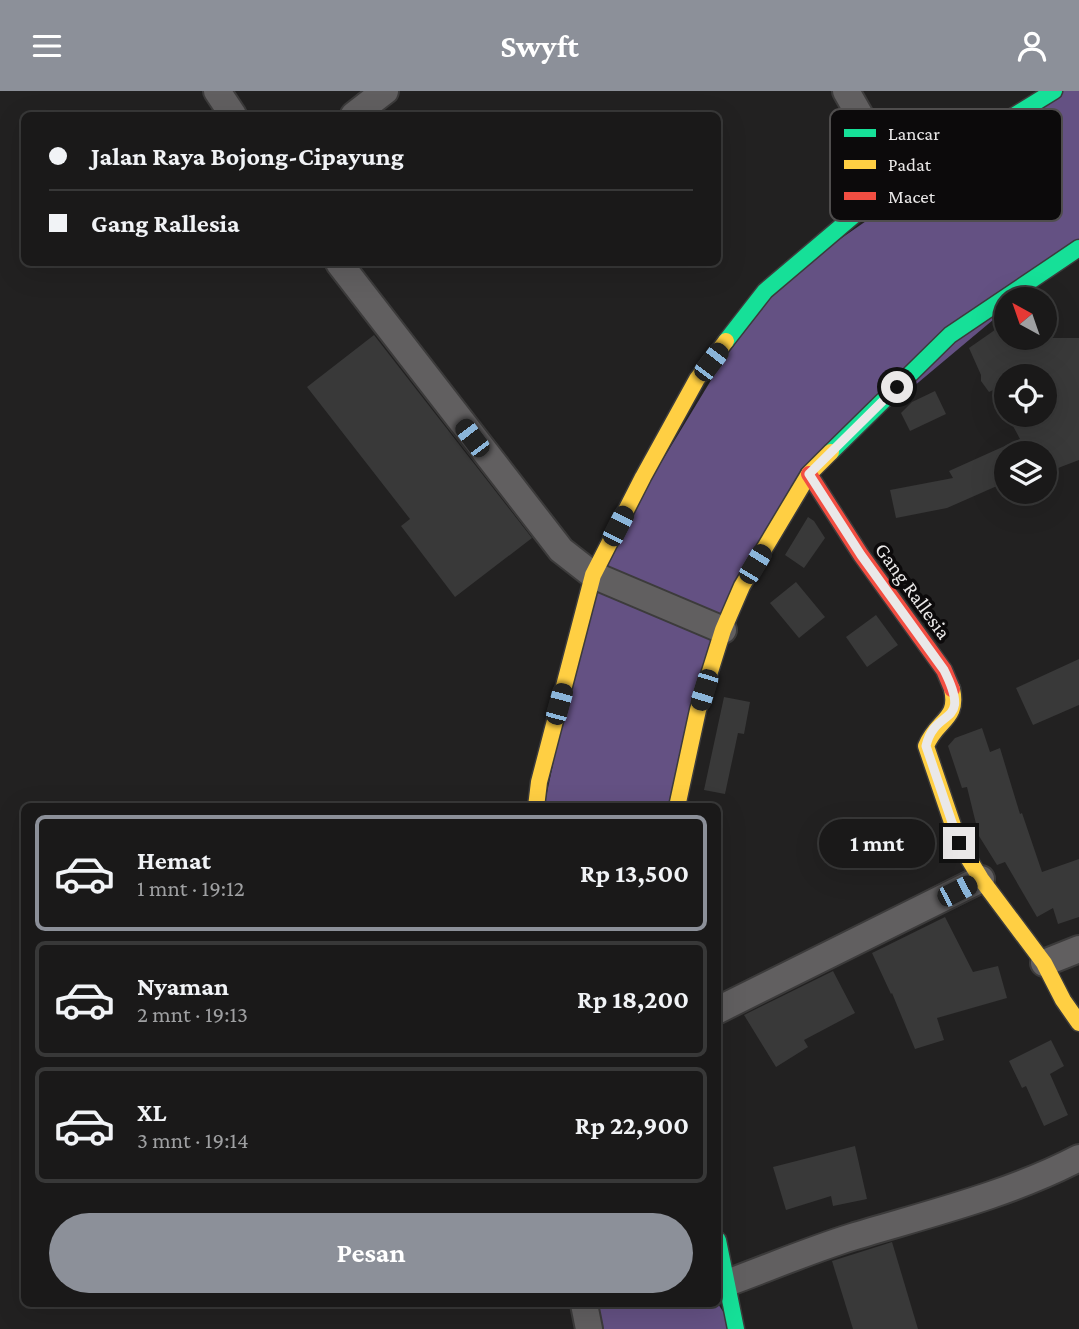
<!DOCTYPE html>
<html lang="id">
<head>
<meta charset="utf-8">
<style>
	body { margin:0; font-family:"Crimson Pro",serif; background:#232222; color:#f1f3f6; height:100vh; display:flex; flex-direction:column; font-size:26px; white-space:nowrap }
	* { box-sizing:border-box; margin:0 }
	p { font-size:23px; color:#9fa0a2 }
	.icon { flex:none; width:38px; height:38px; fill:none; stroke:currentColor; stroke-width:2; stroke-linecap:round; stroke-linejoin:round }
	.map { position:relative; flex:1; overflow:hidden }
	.side { position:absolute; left:21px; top:712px; width:700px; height:504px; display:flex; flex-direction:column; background:#1a1919; border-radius:10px; box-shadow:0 7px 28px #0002,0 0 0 2px #383838 }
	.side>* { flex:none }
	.hud { position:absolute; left:21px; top:21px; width:700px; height:154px; border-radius:10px; box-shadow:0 7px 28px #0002,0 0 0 2px #383838; display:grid; align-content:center; height:154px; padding:0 28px; background:#1a1919 }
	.needle { width:46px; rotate:320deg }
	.tools { position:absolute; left:994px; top:196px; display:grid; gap:14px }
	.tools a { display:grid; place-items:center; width:63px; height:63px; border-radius:50%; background:#1a1919; box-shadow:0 7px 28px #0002,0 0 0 2px #383838; font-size:35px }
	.end { position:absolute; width:32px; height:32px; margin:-16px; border:9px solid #eae8e8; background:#111; box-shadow:0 0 0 4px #111 }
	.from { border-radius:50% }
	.bubble { position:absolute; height:49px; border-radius:24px; background:#1a1919; box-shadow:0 7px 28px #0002,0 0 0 2px #383838; font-size:23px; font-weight:700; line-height:49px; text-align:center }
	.car { position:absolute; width:21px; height:42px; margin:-21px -10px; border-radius:9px; box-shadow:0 0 5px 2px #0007; background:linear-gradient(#222 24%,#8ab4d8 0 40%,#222 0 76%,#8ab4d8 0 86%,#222 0) }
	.hud b { display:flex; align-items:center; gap:24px; height:66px; font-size:26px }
	.hud b+b { border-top:2px solid #383838 }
	.hud i { width:18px; height:18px; background:#f1f3f6 }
	ul { padding:12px 0 0; list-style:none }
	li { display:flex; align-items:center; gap:21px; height:116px; margin:0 14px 10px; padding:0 14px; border:4px solid #383838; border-radius:10px }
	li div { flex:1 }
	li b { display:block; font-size:26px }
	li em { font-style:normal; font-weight:700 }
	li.active { border-color:#8c9099 }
	li>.icon { width:63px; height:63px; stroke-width:1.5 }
	.cta { display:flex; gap:14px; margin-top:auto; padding:14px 28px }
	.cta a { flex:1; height:80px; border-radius:42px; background:#8c9099; color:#fff; font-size:28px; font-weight:700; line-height:80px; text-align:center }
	header { display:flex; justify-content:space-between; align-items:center; height:91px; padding:0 28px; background:#8c9099; color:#fff; font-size:32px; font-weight:700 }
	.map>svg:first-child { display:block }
	.water { fill:#645183 }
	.building { fill:#393939 }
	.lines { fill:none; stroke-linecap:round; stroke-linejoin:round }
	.street-casing { stroke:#3c3b3b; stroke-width:30 }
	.fast-casing { stroke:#3c3b3b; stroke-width:19 }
	.slow-casing { stroke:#3c3b3b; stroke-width:19 }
	.jam-casing { stroke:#3c3b3b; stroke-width:19 }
	.street { stroke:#615f60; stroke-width:26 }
	.fast { stroke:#16e098; stroke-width:16 }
	.slow { stroke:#ffcf43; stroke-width:16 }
	.jam { stroke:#f24e42; stroke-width:16 }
	.route { stroke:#eae8e8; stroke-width:9 }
	.labels { text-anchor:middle; stroke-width:7; stroke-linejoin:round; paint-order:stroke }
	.street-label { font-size:21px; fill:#eae8e8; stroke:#0c0a0b }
	.key { fill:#0c0a0b; stroke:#4f4d4d; stroke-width:2 }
	.key-label { font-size:19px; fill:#eae8e8 }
</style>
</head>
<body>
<header><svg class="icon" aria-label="menu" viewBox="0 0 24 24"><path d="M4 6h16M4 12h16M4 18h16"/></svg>Swyft<svg class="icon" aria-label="person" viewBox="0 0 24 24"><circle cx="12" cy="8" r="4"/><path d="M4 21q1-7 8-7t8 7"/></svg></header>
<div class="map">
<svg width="1079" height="1238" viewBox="0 0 1079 1238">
	<rect width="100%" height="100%" fill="#222121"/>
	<!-- water -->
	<g class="water">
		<polygon points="1054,0 1079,0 1079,157 809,383 742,495 677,716 544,716 593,484 765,200"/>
		<polygon points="597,1213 718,1213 735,1238 602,1238"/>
	</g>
	<!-- building -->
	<g class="building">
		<polygon points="1002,234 1006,247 1079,247 1079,369 1045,382 1045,362 1006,362 1006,391 947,417 896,427 890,399 953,387 949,380 1020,348 1007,324 1045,324 1045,285 1006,285 1006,323 993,299 989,301 981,290 981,284 969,257"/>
		<polygon points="374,244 532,447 455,506 401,435 410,428 307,296"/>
		<polygon points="935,300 946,323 910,340 901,322 912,311"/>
		<polygon points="808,426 814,430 825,447 804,477 785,464"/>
		<polygon points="796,491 825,526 799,547 770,512"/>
		<polygon points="876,524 898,554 867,576 846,546"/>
		<polygon points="1079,568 1079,614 1033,634 1016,597"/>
		<polygon points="724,606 750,611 744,643 738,642 725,703 704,699"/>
		<polygon points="982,637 990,661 1000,657 1020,723 1022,722 1042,781 1079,768 1079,826 1058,833 1053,817 1037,826 1005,771 997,774 979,745 967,696 962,697 948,655 955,647"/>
		<polygon points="945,826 973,881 998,875 1007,907 937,927 944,949 915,958 892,902 891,903 872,862"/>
		<polygon points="833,880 855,922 804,949 808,956 776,976 744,924"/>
		<polygon points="1051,949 1064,975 1050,983 1068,1024 1044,1035 1026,995 1022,997 1009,970"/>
		<polygon points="855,1055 867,1108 833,1115 831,1105 786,1119 773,1076"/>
		<polygon points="892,1151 918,1238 853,1238 832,1170"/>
	</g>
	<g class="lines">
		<defs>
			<g id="street">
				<polyline points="217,0 233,24"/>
				<polyline points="846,0 900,95"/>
				<polyline points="354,24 385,0"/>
				<polyline points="339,172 561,459 593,484 723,539"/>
				<polyline points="1044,872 1079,858"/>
				<polyline points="718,919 981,788"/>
				<path d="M727,1192C768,1177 810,1159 852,1146C928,1123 1008,1104 1079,1067"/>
				<polyline points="584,1213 589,1238"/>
			</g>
			<g id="fast">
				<polyline points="726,250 765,200 858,121 1054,0"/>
				<polyline points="831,361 950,244 1079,157"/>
				<polyline points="718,1149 736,1238"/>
			</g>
			<g id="slow">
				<path d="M952,598C959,629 937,628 926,655L959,752L981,788L1044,872L1063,909L1079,932"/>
				<polyline points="536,716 539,691 593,484 643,386 697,288 726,250"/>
				<polyline points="677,716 698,619 723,539 742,495 809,383 831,361"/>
			</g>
			<polyline id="jam" points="809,383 861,464 944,579 952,598"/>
		</defs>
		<!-- street casing -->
		<use href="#street" class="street-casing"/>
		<!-- fast casing -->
		<use href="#fast" class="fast-casing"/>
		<!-- slow casing -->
		<use href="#slow" class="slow-casing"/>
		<!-- jam casing -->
		<use href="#jam" class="jam-casing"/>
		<!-- street -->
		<use href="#street" class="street"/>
		<!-- fast -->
		<use href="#fast" class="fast"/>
		<!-- slow -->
		<use href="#slow" class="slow"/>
		<!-- jam -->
		<use href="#jam" class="jam"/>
	</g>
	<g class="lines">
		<!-- route -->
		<path class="route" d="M897,296L809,383L861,464L944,579C973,637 935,615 926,655L959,752"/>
	</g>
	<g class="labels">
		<!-- street labels -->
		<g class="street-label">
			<text transform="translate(913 500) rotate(54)" y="7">Gang Rallesia</text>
		</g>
	</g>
	<!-- legend -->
	<rect x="830" y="18" width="232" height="112" rx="10" class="key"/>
	<rect x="844" y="38" width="32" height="8" fill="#16e098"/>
	<rect x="844" y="69" width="32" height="9" fill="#ffcf43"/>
	<rect x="844" y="101" width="32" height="8" fill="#f24e42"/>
	<g class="key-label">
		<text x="888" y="49">Lancar</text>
		<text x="888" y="80">Padat</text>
		<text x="888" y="112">Macet</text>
	</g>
</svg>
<div class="tools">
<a><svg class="needle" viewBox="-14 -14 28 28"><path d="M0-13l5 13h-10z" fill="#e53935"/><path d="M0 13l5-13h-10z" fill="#9fa0a2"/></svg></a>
<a><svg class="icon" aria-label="locate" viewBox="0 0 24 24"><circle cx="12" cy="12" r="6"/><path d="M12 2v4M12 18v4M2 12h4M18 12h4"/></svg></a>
<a><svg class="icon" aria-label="layers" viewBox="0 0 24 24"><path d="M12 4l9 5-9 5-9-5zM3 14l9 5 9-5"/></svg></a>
</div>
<i class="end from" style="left:897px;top:296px"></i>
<i class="end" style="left:959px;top:752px"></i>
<div class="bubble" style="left:819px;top:728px;width:116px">1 mnt</div>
<i class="car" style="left:711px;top:271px;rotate:37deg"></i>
<i class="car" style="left:472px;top:347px;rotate:323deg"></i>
<i class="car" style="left:618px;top:435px;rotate:27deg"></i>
<i class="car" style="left:755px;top:473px;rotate:31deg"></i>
<i class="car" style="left:704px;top:599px;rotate:197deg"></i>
<i class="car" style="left:559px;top:613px;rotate:15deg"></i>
<i class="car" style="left:957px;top:800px;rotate:63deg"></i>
<div class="hud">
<b><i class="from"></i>Jalan Raya Bojong-Cipayung</b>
<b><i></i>Gang Rallesia</b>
</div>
<section class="side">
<ul>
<li class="active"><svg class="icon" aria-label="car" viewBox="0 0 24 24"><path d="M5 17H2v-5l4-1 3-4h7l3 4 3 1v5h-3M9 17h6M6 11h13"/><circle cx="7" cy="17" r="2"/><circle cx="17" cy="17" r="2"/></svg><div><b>Hemat</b><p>1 mnt · 19:12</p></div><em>Rp 13,500</em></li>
<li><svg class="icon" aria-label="car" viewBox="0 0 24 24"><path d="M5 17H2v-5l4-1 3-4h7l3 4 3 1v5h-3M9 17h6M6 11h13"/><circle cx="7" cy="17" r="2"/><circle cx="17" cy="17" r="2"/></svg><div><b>Nyaman</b><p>2 mnt · 19:13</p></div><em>Rp 18,200</em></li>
<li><svg class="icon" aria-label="car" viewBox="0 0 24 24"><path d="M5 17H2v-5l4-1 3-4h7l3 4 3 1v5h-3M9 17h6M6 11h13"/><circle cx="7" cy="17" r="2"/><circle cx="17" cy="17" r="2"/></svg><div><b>XL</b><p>3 mnt · 19:14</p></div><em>Rp 22,900</em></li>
</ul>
<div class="cta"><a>Pesan</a></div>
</section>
</div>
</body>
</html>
